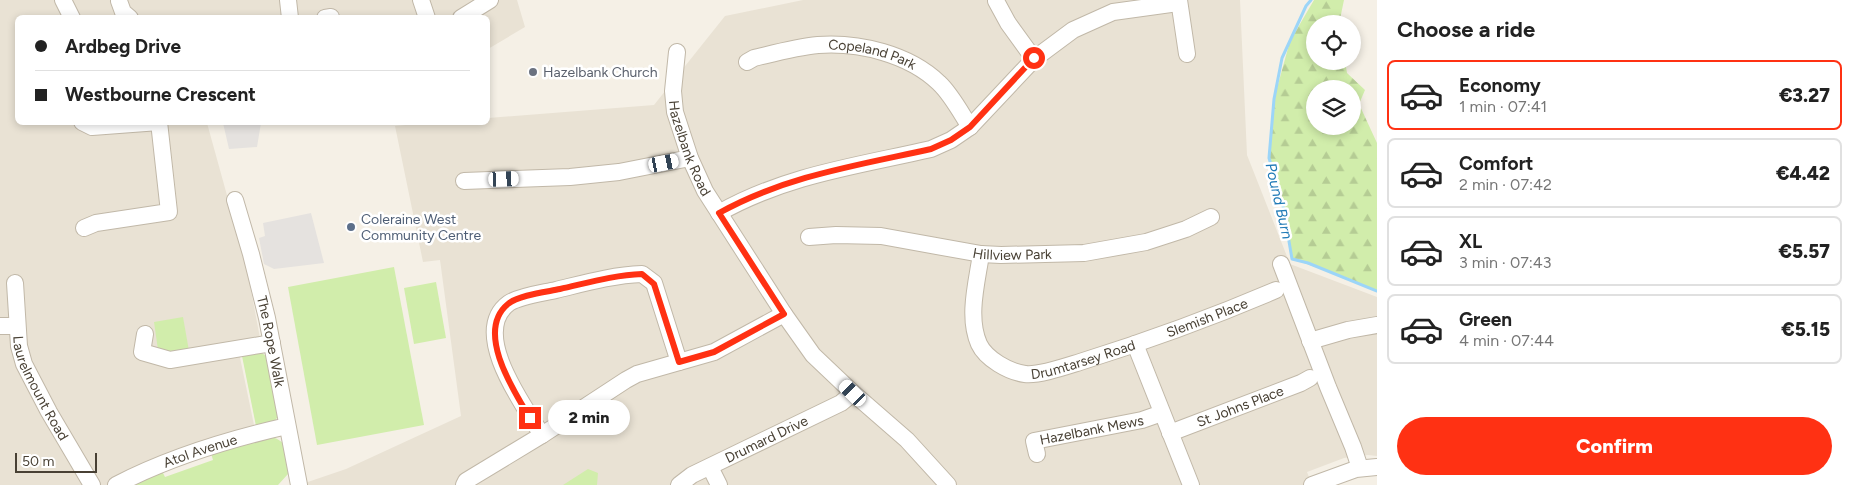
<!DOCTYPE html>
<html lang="en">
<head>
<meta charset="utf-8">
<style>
	body { margin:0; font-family:Figtree,sans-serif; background:#f2f2f2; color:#222; height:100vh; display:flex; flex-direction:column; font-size:19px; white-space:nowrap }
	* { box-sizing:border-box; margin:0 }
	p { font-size:16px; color:#767676 }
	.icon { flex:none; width:28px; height:28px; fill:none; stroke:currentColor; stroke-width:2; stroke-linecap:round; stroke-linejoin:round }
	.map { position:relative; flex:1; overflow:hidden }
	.drawer { display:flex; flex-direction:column; background:#fff; width:475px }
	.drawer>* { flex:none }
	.banner { position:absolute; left:15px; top:15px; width:475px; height:110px; border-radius:8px; box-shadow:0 2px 8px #0003; display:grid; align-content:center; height:110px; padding:0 20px; background:#fff }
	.buttons { position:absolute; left:1306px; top:15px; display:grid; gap:10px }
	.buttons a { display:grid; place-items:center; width:55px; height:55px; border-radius:50%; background:#fff; box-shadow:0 2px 8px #0003; font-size:25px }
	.scale { position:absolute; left:15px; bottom:12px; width:82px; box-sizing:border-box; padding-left:5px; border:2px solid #484034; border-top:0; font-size:14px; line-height:18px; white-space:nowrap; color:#484034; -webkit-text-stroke:4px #fff; paint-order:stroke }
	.end { position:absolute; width:22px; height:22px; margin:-11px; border:6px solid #ff3113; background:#fff; box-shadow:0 0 0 2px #fff }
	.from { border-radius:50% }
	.bubble { position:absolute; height:35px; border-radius:18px; background:#fff; box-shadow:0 2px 8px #0003; font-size:16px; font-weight:800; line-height:35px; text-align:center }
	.car { position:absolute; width:15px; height:30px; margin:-15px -8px; border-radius:6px; box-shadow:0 0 4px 1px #0007; background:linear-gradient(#fff 24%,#345 0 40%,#fff 0 76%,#345 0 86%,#fff 0) }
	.banner b { display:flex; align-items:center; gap:18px; height:48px; font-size:19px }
	.banner b+b { border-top:1px solid #e0e0e0 }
	.banner i { width:12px; height:12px; background:#222 }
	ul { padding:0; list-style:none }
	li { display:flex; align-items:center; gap:15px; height:70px; margin:0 10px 8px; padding:0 10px; border:2px solid #e0e0e0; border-radius:8px }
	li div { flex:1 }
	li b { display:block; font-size:19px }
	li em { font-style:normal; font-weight:800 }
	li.active { border-color:#ff3113 }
	li>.icon { width:45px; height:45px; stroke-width:1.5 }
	h2 { padding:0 20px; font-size:22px; line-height:60px }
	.button { display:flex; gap:10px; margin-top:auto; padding:10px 20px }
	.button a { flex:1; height:58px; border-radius:30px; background:#ff3113; color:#fff; font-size:20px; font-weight:800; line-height:58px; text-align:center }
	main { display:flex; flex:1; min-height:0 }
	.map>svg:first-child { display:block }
	.residential { fill:#e9e2d4 }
	.green { fill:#d1edab }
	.forest { fill:url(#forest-firs); fill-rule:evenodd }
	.parking { fill:#e5e2df }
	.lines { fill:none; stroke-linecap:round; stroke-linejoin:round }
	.stream { stroke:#9cd5f8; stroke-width:3 }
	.minor-casing { stroke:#c1b8a8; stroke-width:18 }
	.minor { stroke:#fff; stroke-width:16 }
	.route { stroke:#ff3113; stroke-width:6 }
	.worship-dot { fill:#6b7280; stroke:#fff; stroke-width:2 }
	.service-dot { fill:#5c6f8a; stroke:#fff; stroke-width:2 }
	.labels { text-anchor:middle; stroke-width:5; stroke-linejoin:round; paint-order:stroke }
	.street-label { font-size:14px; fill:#484034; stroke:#fff }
	.worship-label { font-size:14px; fill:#5b616d; stroke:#fff; text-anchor:start }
	.service-label { font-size:14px; fill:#4e5e75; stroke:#fff; text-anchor:start }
	.water-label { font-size:15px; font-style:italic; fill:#217bb7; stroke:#fff }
</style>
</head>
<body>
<main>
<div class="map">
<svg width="1377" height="485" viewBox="0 0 1377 485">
	<defs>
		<pattern id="forest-firs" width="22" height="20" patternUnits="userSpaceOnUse" patternTransform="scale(1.25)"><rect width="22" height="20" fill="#d1edab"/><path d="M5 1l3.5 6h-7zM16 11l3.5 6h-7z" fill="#b5cc94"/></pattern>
	</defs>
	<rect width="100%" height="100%" fill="#f5f0e6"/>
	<!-- residential -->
	<g class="residential">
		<polygon points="0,0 517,0 525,27 488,49 488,18 18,18 18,122 207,123 246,264 260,338 237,343 254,425 107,485 0,485"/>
		<polygon points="803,0 1240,0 1247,155 1290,264 1377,297 1377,456 1368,455 1344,458 1307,472 1312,485 299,485 346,469 461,416 440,260 423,262 395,126 435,122 488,122 488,118 654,105 725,16"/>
	</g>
	<!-- green -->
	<g class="green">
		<polygon points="394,267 424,425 317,445 288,287"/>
		<polygon points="436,282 446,338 414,344 404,288"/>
		<polygon points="183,317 189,351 176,352 158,350 154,322"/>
		<polygon points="261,352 268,358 279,415 274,422 256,426 242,356"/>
		<path d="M271,437C290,441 288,457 288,474L278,485H126L161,469L165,477L213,460L210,450Z"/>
		<polygon points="588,469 598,473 597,485 563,485"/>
	</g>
	<!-- forest -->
	<path class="forest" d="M1314,0H1344L1339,24H1315V61H1345L1347,73L1365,90L1359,104L1377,143V291L1348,278L1292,259L1283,206L1269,158L1274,99L1290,41ZM1315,89H1352V126H1315Z"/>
	<!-- parking -->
	<g class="parking">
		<polygon points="223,123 261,123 257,147 229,149"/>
		<polygon points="311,213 324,263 274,269 264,264 259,238 265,236 263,223"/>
	</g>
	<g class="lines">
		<!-- stream -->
		<polyline class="stream" points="1311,0 1306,6 1282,58 1274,99 1269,158 1283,206 1292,259 1308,263 1377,291"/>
		<defs>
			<g id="minor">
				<polyline points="63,0 72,18"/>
				<polyline points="288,0 290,18"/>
				<polyline points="421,0 427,18"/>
				<polyline points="1179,0 1187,54"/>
				<polyline points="119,1 123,12 130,18"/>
				<polyline points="996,1 1008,23 1034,59"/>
				<polyline points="325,18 331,17"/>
				<polyline points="461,18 490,0"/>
				<path id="s1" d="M677,52L673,91L675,112L690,158L705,191L784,314L813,355L853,393L907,440L948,485"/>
				<path id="s2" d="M747,62L754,58C775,53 797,47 818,45C859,42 909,54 939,83C951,94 961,113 970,127"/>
				<polyline points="82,122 92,127 159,122"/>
				<polyline points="464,181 570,177 619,172 690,158"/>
				<path id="s3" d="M235,200L251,254L267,318L299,485"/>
				<path d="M719,213C786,175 857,166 931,149L951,140L970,127L1034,59L1073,30L1113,12L1178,3"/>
				<polyline points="84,228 96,223 169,212 159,122"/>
				<path id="s4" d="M809,237L836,235L881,236L981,254L1001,255L1084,253L1146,242L1186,229L1211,217"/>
				<path id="s5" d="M981,254C977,282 967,317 979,344C986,359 1009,372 1025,374C1038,376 1067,366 1080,362C1147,341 1213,317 1276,290"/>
				<polyline points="1281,264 1328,387 1353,447 1360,468"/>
				<path id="s6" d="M15,283L19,346L24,364L49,412L92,485"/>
				<polyline points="0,326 17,326"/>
				<polyline points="145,334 142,352 170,360 272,343"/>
				<polyline points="1310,341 1348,330 1377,325"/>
				<polyline points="1135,344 1191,485"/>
				<path id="s7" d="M1170,433L1301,383L1310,378"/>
				<path d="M542,435C524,406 469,332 509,303C520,296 543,293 556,290C585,283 613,275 642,274L654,283L679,362"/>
				<path id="s8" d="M1037,454L1034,441L1142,420L1162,413"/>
				<polyline points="710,467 719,485"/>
				<path id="s9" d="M116,485C168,458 230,439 287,426"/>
				<polyline points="464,485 466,481 542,435 626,380 637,374 714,352 784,314"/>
				<path id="s10" d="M679,485L692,475L841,403L853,393"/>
				<polyline points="1312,485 1356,469 1377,467"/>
			</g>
		</defs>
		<!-- minor casing -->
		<use href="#minor" class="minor-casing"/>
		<!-- minor -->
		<use href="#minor" class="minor"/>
	</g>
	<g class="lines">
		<!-- route -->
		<path class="route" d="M530,418C513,390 475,331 508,304C519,295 546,292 560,289C587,283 614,275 642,274L654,284L679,362L714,352L784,314L719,213C785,176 859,165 931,149L951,140L970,127L1034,58"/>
	</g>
	<!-- markers -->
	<circle class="worship-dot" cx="533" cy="72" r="5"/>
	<circle class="service-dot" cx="351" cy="227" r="5"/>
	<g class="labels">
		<!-- street labels -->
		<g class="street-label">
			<text dy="5" stroke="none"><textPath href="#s2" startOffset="129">Copeland Park</textPath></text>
			<text dy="5" stroke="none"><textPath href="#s1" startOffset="99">Hazelbank Road</textPath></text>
			<text dy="5" stroke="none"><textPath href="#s4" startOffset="205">Hillview Park</textPath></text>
			<text dy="5" stroke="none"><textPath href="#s5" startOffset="339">Slemish Place</textPath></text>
			<text dy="5" stroke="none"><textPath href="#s3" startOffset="146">The Rope Walk</textPath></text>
			<text dy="5" stroke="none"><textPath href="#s5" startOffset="208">Drumtarsey Road</textPath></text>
			<text dy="5" stroke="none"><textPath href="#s6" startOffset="110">Laurelmount Road</textPath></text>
			<text dy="5" stroke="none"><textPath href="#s7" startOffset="75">St Johns Place</textPath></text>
			<text dy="5" stroke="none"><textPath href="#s8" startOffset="72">Hazelbank Mews</textPath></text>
			<text dy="5" stroke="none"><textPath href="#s10" startOffset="99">Drumard Drive</textPath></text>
			<text dy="5" stroke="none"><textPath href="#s9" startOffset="91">Atol Avenue</textPath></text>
		</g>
		<!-- worship labels -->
		<g class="worship-label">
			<text x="543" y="77">Hazelbank Church</text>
		</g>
		<!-- service labels -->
		<g class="service-label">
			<text x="361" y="224">Coleraine West<tspan x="361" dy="16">Community Centre</tspan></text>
		</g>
		<!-- water labels -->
		<g class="water-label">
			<text transform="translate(1279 201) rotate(77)" y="5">Pound Burn</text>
		</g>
	</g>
</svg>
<div class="buttons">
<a><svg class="icon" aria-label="locate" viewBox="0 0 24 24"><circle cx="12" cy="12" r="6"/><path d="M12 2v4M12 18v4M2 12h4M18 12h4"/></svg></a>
<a><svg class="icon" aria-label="layers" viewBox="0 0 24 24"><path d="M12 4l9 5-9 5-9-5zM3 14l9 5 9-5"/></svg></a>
</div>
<div class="scale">50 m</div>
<i class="end from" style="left:1034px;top:58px"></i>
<i class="end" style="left:530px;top:418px"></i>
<div class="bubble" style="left:548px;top:400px;width:82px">2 min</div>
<i class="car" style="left:664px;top:163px;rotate:79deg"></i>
<i class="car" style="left:504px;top:179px;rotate:88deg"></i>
<i class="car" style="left:853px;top:393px;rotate:314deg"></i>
<div class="banner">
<b><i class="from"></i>Ardbeg Drive</b>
<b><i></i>Westbourne Crescent</b>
</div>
</div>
<section class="drawer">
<h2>Choose a ride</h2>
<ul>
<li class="active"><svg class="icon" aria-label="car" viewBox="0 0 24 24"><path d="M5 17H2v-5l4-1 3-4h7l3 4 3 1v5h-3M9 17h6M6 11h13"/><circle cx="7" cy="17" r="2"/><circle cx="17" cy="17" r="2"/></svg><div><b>Economy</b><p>1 min · 07:41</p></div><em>€3.27</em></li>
<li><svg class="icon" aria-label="car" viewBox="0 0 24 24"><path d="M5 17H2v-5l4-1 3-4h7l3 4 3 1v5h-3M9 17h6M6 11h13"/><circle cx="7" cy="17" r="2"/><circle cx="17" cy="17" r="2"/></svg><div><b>Comfort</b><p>2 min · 07:42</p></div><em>€4.42</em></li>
<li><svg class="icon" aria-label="car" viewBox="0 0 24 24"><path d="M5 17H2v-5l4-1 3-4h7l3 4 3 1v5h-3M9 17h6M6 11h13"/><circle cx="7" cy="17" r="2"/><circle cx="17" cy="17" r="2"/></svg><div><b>XL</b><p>3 min · 07:43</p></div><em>€5.57</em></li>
<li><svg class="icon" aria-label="car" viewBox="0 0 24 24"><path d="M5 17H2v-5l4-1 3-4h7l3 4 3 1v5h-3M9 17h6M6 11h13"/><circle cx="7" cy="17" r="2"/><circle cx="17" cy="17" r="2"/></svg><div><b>Green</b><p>4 min · 07:44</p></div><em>€5.15</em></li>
</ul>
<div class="button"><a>Confirm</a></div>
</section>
</main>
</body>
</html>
